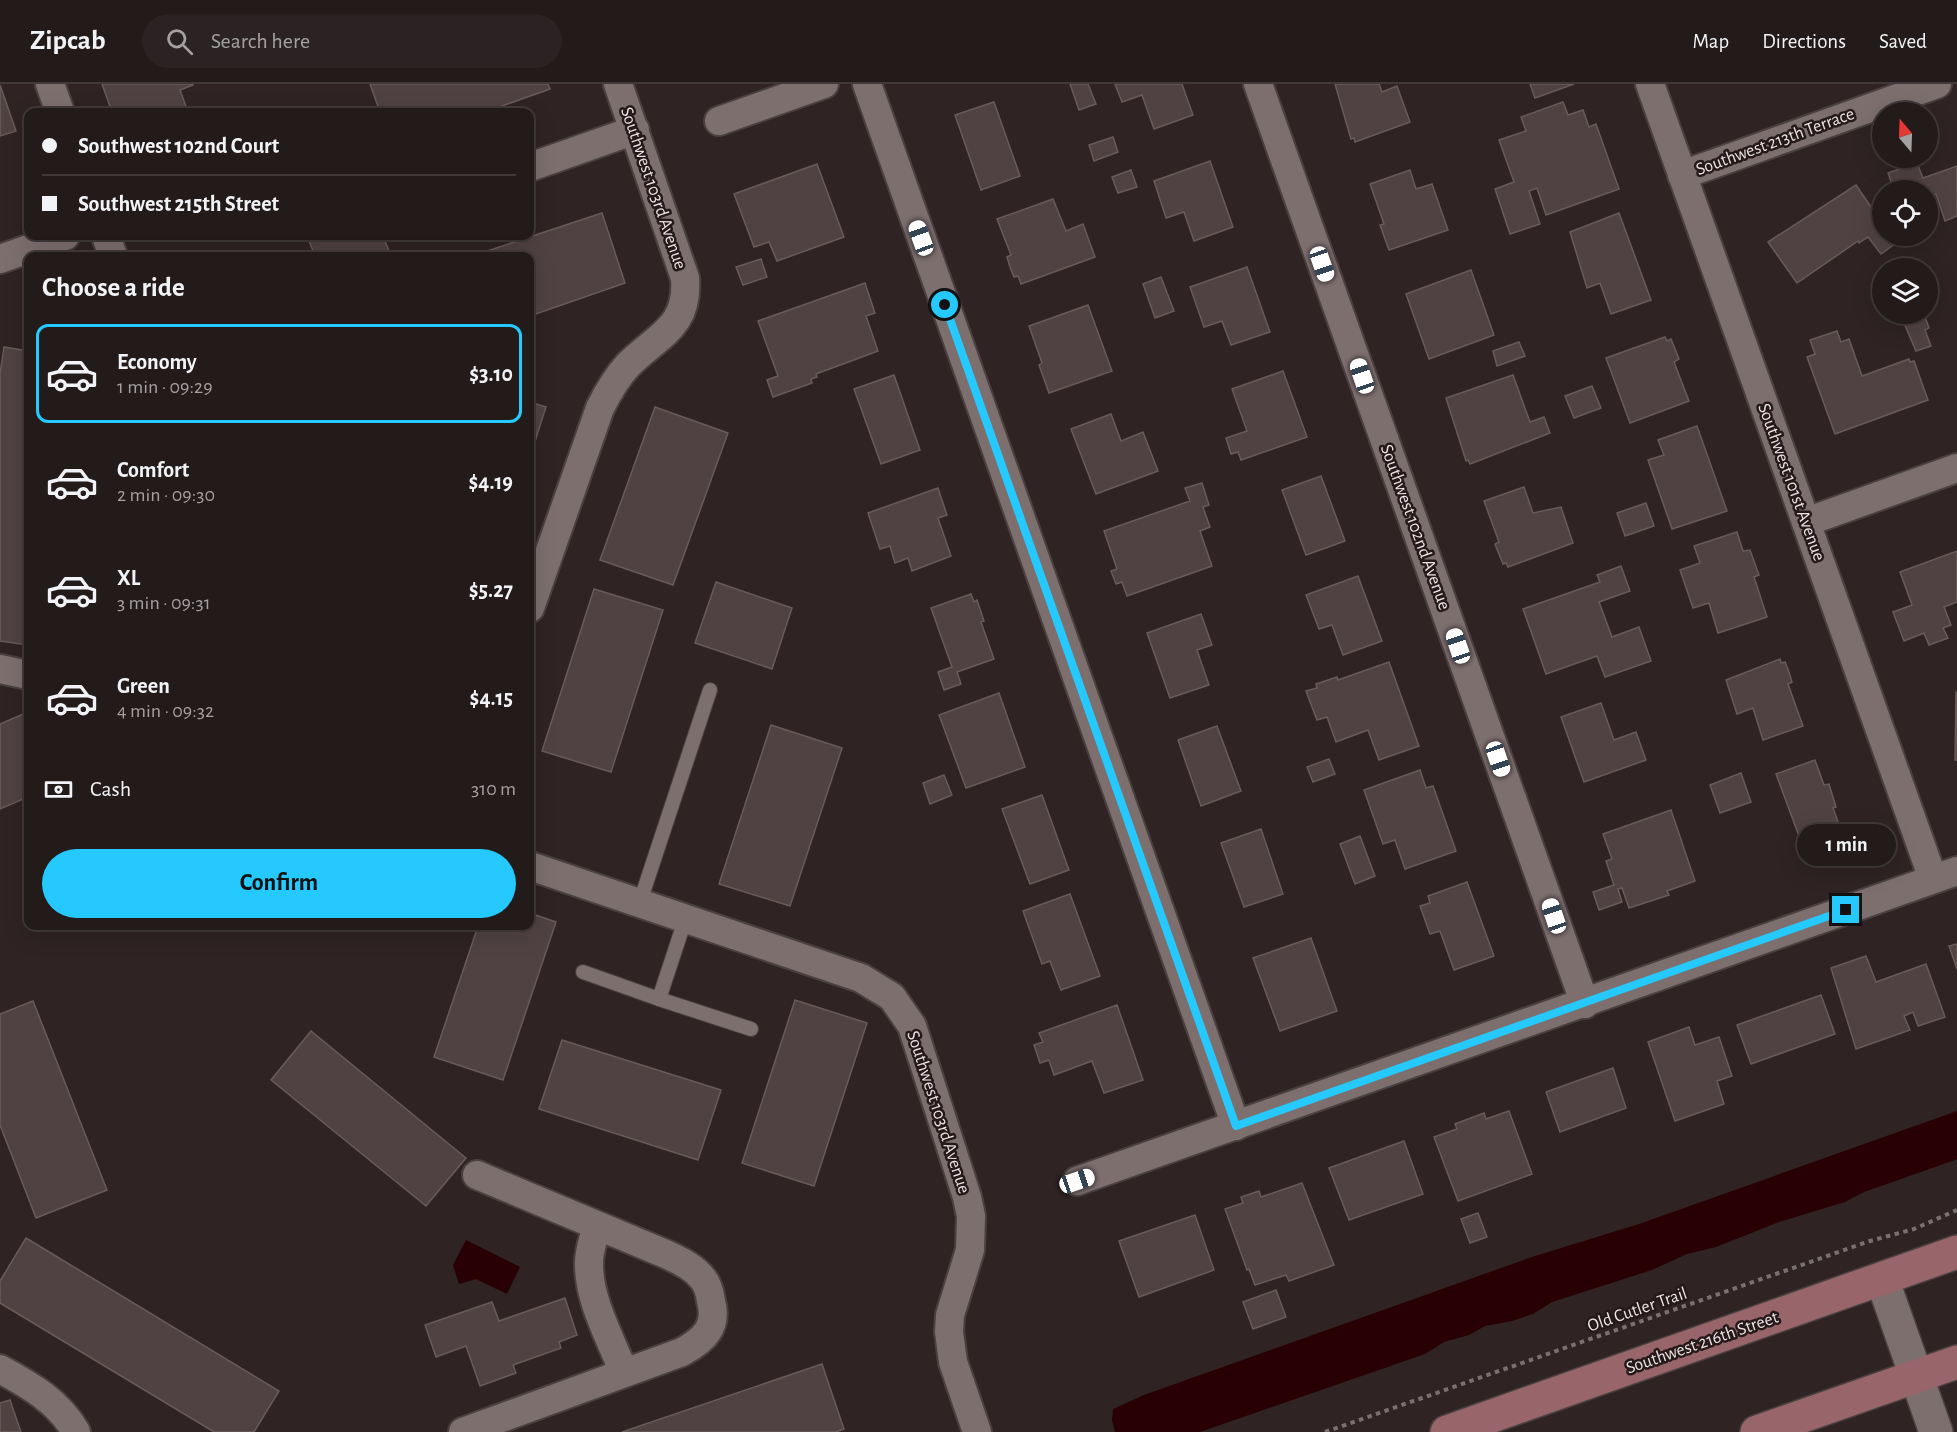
<!DOCTYPE html>
<html lang="en">
<head>
<meta charset="utf-8">
<style>
	body { margin:0; font-family:"Alegreya Sans",sans-serif; background:#2b2323; color:#f1f3f6; height:100vh; display:flex; flex-direction:column; font-size:22px; white-space:nowrap }
	* { box-sizing:border-box; margin:0 }
	p { font-size:20px; color:#a3a1a2 }
	.icon { flex:none; width:33px; height:33px; fill:none; stroke:currentColor; stroke-width:2; stroke-linecap:round; stroke-linejoin:round }
	.map { position:relative; flex:1; overflow:hidden }
	.drawer { position:absolute; left:24px; top:168px; width:510px; height:678px; display:flex; flex-direction:column; background:#231a1a; border-radius:12px; box-shadow:0 6px 24px #0002,0 0 0 2px #403839 }
	.drawer>* { flex:none }
	.hud { position:absolute; left:24px; top:24px; width:510px; height:132px; border-radius:12px; box-shadow:0 6px 24px #0002,0 0 0 2px #403839; display:grid; align-content:center; height:132px; padding:0 18px; background:#231a1a }
	.needle { width:39px; rotate:341deg }
	.tools { position:absolute; left:1872px; top:18px; display:grid; gap:12px }
	.tools a { display:grid; place-items:center; width:66px; height:66px; border-radius:50%; background:#231a1a; box-shadow:0 6px 24px #0002,0 0 0 2px #403839; font-size:30px }
	.end { position:absolute; width:27px; height:27px; margin:-14px; border:8px solid #25c9fe; background:#111; box-shadow:0 0 0 3px #111 }
	.from { border-radius:50% }
	.bubble { position:absolute; height:42px; border-radius:21px; background:#231a1a; box-shadow:0 6px 24px #0002,0 0 0 2px #403839; font-size:20px; font-weight:700; line-height:42px; text-align:center }
	.car { position:absolute; width:18px; height:36px; margin:-18px -9px; border-radius:8px; box-shadow:0 0 4px 2px #0007; background:linear-gradient(#fff 24%,#345 0 40%,#fff 0 76%,#345 0 86%,#fff 0) }
	.hud b { display:flex; align-items:center; gap:21px; height:57px; font-size:22px }
	.hud b+b { border-top:2px solid #403839 }
	.hud i { width:15px; height:15px; background:#f1f3f6 }
	ul { padding:0; list-style:none }
	li { display:flex; align-items:center; gap:18px; height:99px; margin:0 12px 9px; padding:0 6px; border:3px solid transparent; border-radius:12px }
	li div { flex:1 }
	li b { display:block; font-size:22px }
	li em { font-style:normal; font-weight:700 }
	li.current { border-color:#25c9fe }
	li>.icon { width:54px; height:54px; stroke-width:1.5 }
	h2 { padding:0 18px; font-size:27px; line-height:72px }
	.pay { display:flex; align-items:center; gap:15px; height:66px; padding:0 18px; font-size:22px }
	.pay p { margin-inline-start:auto }
	.cta { display:flex; gap:12px; margin-top:auto; padding:12px 18px }
	.cta a { flex:1; height:69px; border-radius:36px; background:#25c9fe; color:#111; font-size:24px; font-weight:700; line-height:69px; text-align:center }
	header { display:flex; align-items:center; gap:36px; box-sizing:border-box; height:84px; padding:0 30px; background:#231a1a; border-bottom:2px solid #403839 }
	header strong { font-size:28px }
	nav { display:flex; gap:33px; margin-inline-start:auto; font-size:21px }
	.search { width:420px; height:54px; background:#2b2323; display:flex; align-items:center; gap:15px; box-sizing:border-box; padding:0 21px; border-radius:33px; color:#a3a1a2; font-size:22px }
	.map>svg:first-child { display:block }
	.water { fill:#280004 }
	.building { fill:#504242; stroke:#6a5b5b; stroke-width:1.5 }
	.lines { fill:none; stroke-linecap:round; stroke-linejoin:round }
	.service-casing { stroke:#4a4040; stroke-width:16 }
	.minor-casing { stroke:#4a4040; stroke-width:32 }
	.tertiary-casing { stroke:#4a4040; stroke-width:36 }
	.secondary-casing { stroke:#4a4040; stroke-width:36 }
	.path { stroke:#7b7070; stroke-width:4; stroke-dasharray:4.5 4.5; stroke-linecap:butt }
	.service { stroke:#7e6f6f; stroke-width:14 }
	.minor { stroke:#7e6f6f; stroke-width:28 }
	.tertiary { stroke:#7e6f6f; stroke-width:33 }
	.secondary { stroke:#97656a; stroke-width:33 }
	.route { stroke:#25c9fe; stroke-width:8 }
	.labels { text-anchor:middle; stroke-width:5; stroke-linejoin:round; paint-order:stroke }
	.street-label { font-size:18px; fill:#ece3e4; stroke:#251919 }
</style>
</head>
<body>
<header>
<strong>Zipcab</strong>
<div class="search"><svg class="icon" aria-label="search" viewBox="0 0 24 24"><circle cx="10" cy="10" r="6"/><path d="M15 15l6 6"/></svg>Search here</div>
<nav><a>Map</a><a>Directions</a><a>Saved</a></nav>
</header>
<div class="map">
<svg width="1957" height="1348" viewBox="0 0 1957 1348">
	<rect width="100%" height="100%" fill="#2f2323"/>
	<!-- water -->
	<g class="water">
		<polygon points="1957,1027 1957,1075 1955,1076 1864,1108 1845,1118 1779,1138 1716,1163 1687,1170 1652,1186 1552,1218 1533,1230 1512,1237 1485,1242 1469,1251 1444,1258 1425,1270 1200,1348 1115,1348 1112,1336 1113,1325 1144,1311 1532,1173 1639,1140"/>
		<polygon points="466,1156 520,1183 507,1210 476,1195 459,1200 453,1181"/>
	</g>
	<!-- building -->
	<g class="building">
		<polygon points="102,0 193,0 193,1 180,6 188,28 112,28"/>
		<polygon points="370,0 548,0 550,5 485,28 380,28"/>
		<polygon points="1070,0 1088,0 1096,20 1079,26"/>
		<polygon points="1115,0 1182,0 1193,31 1154,45 1142,11 1122,18"/>
		<polygon points="1335,0 1379,0 1382,8 1397,2 1410,38 1355,58 1354,54 1351,55"/>
		<polygon points="1530,0 1574,0 1535,14"/>
		<polygon points="0,1 16,47 0,52"/>
		<polygon points="994,18 1020,92 981,106 955,31"/>
		<polygon points="1563,18 1568,31 1583,26 1589,43 1596,40 1619,105 1546,131 1537,104 1529,107 1540,140 1510,150 1495,105 1514,98 1499,56 1526,47 1521,33"/>
		<polygon points="1113,53 1118,68 1094,77 1089,61"/>
		<polygon points="1210,77 1233,143 1194,157 1184,128 1166,134 1154,97"/>
		<polygon points="1917,79 1923,94 1957,82 1957,132 1945,137 1936,110 1928,113 1928,106 1894,106 1888,89"/>
		<polygon points="817,80 844,153 777,177 769,158 754,163 734,110"/>
		<polygon points="1131,86 1137,103 1118,109 1112,93"/>
		<polygon points="1410,86 1416,105 1432,100 1448,146 1389,166 1380,141 1384,140 1370,100"/>
		<polygon points="1856,101 1882,139 1882,152 1891,152 1896,159 1881,170 1868,153 1859,159 1858,157 1797,199 1768,158"/>
		<polygon points="1053,115 1066,147 1083,140 1095,173 1021,200 1018,192 1014,193 1010,183 1007,173 1011,171 997,135"/>
		<polygon points="602,129 625,199 530,232 530,172 472,172"/>
		<polygon points="1619,129 1651,216 1611,230 1600,199 1587,204 1570,148"/>
		<polygon points="307,152 383,152 391,172 315,172"/>
		<polygon points="761,175 767,193 743,201 736,183"/>
		<polygon points="1247,183 1270,248 1231,261 1222,237 1204,243 1190,203"/>
		<polygon points="1471,186 1494,251 1429,275 1406,210"/>
		<polygon points="1161,193 1174,227 1155,234 1143,200"/>
		<polygon points="865,199 875,229 866,232 878,267 816,290 817,293 811,295 812,299 773,313 767,296 778,292 758,237"/>
		<polygon points="1088,221 1112,287 1049,309 1039,281 1042,279 1029,242"/>
		<polygon points="1900,230 1924,230 1929,244 1925,246 1931,262 1916,267"/>
		<polygon points="1837,247 1841,258 1849,255 1862,292 1909,275 1910,278 1914,277 1928,316 1835,350 1807,273 1815,270 1810,256"/>
		<polygon points="1665,253 1667,257 1671,255 1679,275 1674,278 1689,317 1630,339 1606,274"/>
		<polygon points="1519,258 1525,272 1497,282 1493,267"/>
		<polygon points="4,263 28,267 28,561 0,557 0,290"/>
		<polygon points="1283,287 1307,353 1241,376 1238,368 1231,370 1226,354 1247,347 1232,305"/>
		<polygon points="894,291 920,366 881,380 854,305"/>
		<polygon points="1513,291 1530,338 1544,333 1550,349 1470,380 1468,376 1466,377 1446,314"/>
		<polygon points="1592,302 1601,324 1574,334 1565,312"/>
		<polygon points="530,318 546,323 530,373"/>
		<polygon points="655,323 728,349 673,501 600,476"/>
		<polygon points="1111,330 1121,357 1143,348 1158,387 1096,410 1071,345"/>
		<polygon points="1697,342 1727,427 1672,445 1648,376 1664,371 1658,356"/>
		<polygon points="1321,392 1345,457 1306,471 1282,406"/>
		<polygon points="1202,399 1209,421 1203,423 1210,443 1200,447 1212,482 1127,512 1122,498 1116,500 1111,487 1117,485 1104,447 1190,417 1185,404"/>
		<polygon points="1524,403 1533,429 1561,423 1573,459 1508,483 1506,479 1503,480 1495,460 1499,458 1484,417"/>
		<polygon points="938,404 947,431 938,434 951,472 912,487 908,474 895,479 890,462 880,465 868,429"/>
		<polygon points="1646,419 1654,442 1625,452 1617,429"/>
		<polygon points="1737,448 1743,467 1750,466 1759,491 1754,493 1767,533 1718,549 1709,519 1693,524 1680,486 1700,479 1694,462"/>
		<polygon points="1957,467 1957,518 1944,523 1951,541 1943,544 1948,554 1929,561 1924,549 1904,557 1893,528 1912,521 1900,488"/>
		<polygon points="1621,482 1630,507 1599,518 1612,553 1639,543 1651,577 1605,593 1597,572 1546,590 1523,525 1600,498 1597,491"/>
		<polygon points="1358,492 1382,557 1343,571 1332,541 1319,545 1306,511"/>
		<polygon points="716,498 792,524 772,585 695,559"/>
		<polygon points="594,505 663,526 611,688 542,667"/>
		<polygon points="971,510 974,518 977,516 984,537 981,538 994,575 957,588 961,600 944,606 938,588 952,583 931,524"/>
		<polygon points="1201,530 1212,561 1197,566 1209,601 1170,614 1147,549"/>
		<polygon points="1780,575 1781,579 1785,578 1789,588 1792,598 1788,600 1803,642 1763,656 1753,624 1737,630 1726,596"/>
		<polygon points="1389,578 1419,662 1379,676 1368,646 1336,658 1327,633 1317,636 1306,607 1317,604 1316,600 1337,593 1338,596"/>
		<polygon points="1956,608 1957,609 1957,676 1955,676"/>
		<polygon points="999,609 1025,683 966,704 939,631"/>
		<polygon points="1601,619 1614,656 1636,648 1646,676 1584,698 1561,633"/>
		<polygon points="28,628 28,713 0,725 0,640"/>
		<polygon points="771,641 842,664 790,822 719,800"/>
		<polygon points="1217,642 1241,707 1201,722 1178,656"/>
		<polygon points="1329,675 1335,690 1313,698 1307,683"/>
		<polygon points="1815,676 1824,701 1829,700 1836,723 1833,724 1842,749 1803,763 1776,690"/>
		<polygon points="1420,686 1426,704 1433,702 1456,767 1405,785 1395,756 1383,760 1364,706"/>
		<polygon points="1741,689 1751,718 1720,729 1710,701"/>
		<polygon points="944,691 952,711 930,720 923,699"/>
		<polygon points="1042,711 1069,786 1030,800 1002,725"/>
		<polygon points="1671,726 1695,797 1667,807 1669,811 1629,824 1622,804 1618,805 1622,818 1599,826 1593,808 1614,801 1606,777 1612,775 1603,750"/>
		<polygon points="1261,745 1283,810 1244,823 1221,759"/>
		<polygon points="1360,752 1375,792 1355,800 1340,760"/>
		<polygon points="1467,798 1494,872 1454,886 1440,847 1430,850 1420,822 1430,819 1428,812"/>
		<polygon points="1070,810 1100,892 1061,906 1050,877 1042,880 1023,827"/>
		<polygon points="530,829 556,838 503,996 434,973 478,842 530,842"/>
		<polygon points="1311,854 1337,927 1280,947 1253,874"/>
		<polygon points="1957,860 1957,885 1949,862"/>
		<polygon points="1866,872 1876,898 1926,880 1945,933 1918,942 1913,928 1904,932 1910,946 1856,965 1831,884"/>
		<polygon points="1821,911 1835,950 1751,980 1737,941"/>
		<polygon points="795,916 867,939 814,1102 742,1079"/>
		<polygon points="33,917 107,1106 36,1134 0,1041 0,930"/>
		<polygon points="1117,921 1143,996 1104,1009 1092,977 1054,991 1049,976 1040,979 1034,961 1043,958 1039,949"/>
		<polygon points="1689,943 1695,961 1719,953 1732,992 1717,997 1724,1020 1675,1037 1648,958"/>
		<polygon points="311,947 466,1074 426,1122 271,996"/>
		<polygon points="562,956 721,1006 698,1076 539,1025"/>
		<polygon points="1613,984 1626,1024 1560,1048 1546,1008"/>
		<polygon points="1509,1027 1532,1090 1458,1117 1434,1053 1457,1045 1455,1040 1484,1029 1486,1035"/>
		<polygon points="1404,1057 1423,1110 1349,1136 1329,1084"/>
		<polygon points="1302,1099 1334,1181 1289,1197 1286,1191 1255,1201 1249,1185 1247,1186 1225,1125 1243,1119 1241,1113 1259,1107 1261,1113"/>
		<polygon points="1478,1129 1487,1153 1470,1159 1461,1135"/>
		<polygon points="1195,1131 1214,1186 1139,1213 1119,1157"/>
		<polygon points="26,1154 279,1307 254,1348 214,1348 0,1219 0,1197"/>
		<polygon points="1276,1206 1286,1233 1253,1245 1243,1218"/>
		<polygon points="565,1214 577,1251 559,1258 561,1264 513,1281 516,1289 480,1302 466,1262 436,1273 425,1241 492,1218 499,1237"/>
		<polygon points="822,1280 844,1345 836,1348 622,1348"/>
		<polygon points="10,1316 21,1348 0,1348 0,1319"/>
	</g>
	<g class="lines">
		<defs>
			<g id="service">
				<polyline points="639,821 710,606"/>
				<polyline points="685,836 659,915 751,945"/>
				<polyline points="583,888 659,915"/>
			</g>
			<g id="minor">
				<polyline points="50,0 60,28"/>
				<polyline points="867,0 1236,1042"/>
				<polyline points="1258,0 1585,920"/>
				<polyline points="1650,0 1933,795"/>
				<polyline points="719,37 824,0"/>
				<polyline points="530,83 635,46"/>
				<polyline points="1682,91 1937,0"/>
				<polyline points="106,152 113,172"/>
				<polyline points="0,175 65,152"/>
				<polyline points="1806,438 1957,384"/>
				<path d="M530,524L600,324C608,308 616,294 628,281C658,251 689,243 685,194L618,0"/>
				<polyline points="0,585 28,591"/>
				<polyline points="530,782 861,894 892,913 912,942 967,1113 971,1132 970,1166 950,1231 949,1248 953,1278 977,1348"/>
				<polyline points="1077,1097 1957,787"/>
				<path d="M597,1142C594,1153 589,1166 589,1178C588,1216 611,1255 624,1289"/>
				<path d="M0,1285C30,1301 59,1318 76,1348"/>
				<path d="M463,1348L682,1268C704,1256 718,1243 711,1217C710,1210 707,1200 703,1195C694,1183 680,1177 668,1171L477,1091"/>
			</g>
			<polyline id="tertiary" points="1882,1195 1936,1348"/>
			<g id="secondary">
				<polyline points="1447,1348 1957,1168"/>
				<polyline points="1757,1348 1957,1278"/>
			</g>
		</defs>
		<!-- service casing -->
		<use href="#service" class="service-casing"/>
		<!-- minor casing -->
		<use href="#minor" class="minor-casing"/>
		<!-- tertiary casing -->
		<use href="#tertiary" class="tertiary-casing"/>
		<!-- secondary casing -->
		<use href="#secondary" class="secondary-casing"/>
		<!-- path -->
		<polyline class="path" points="1325,1348 1870,1157 1914,1145 1957,1126"/>
		<!-- service -->
		<use href="#service" class="service"/>
		<!-- minor -->
		<use href="#minor" class="minor"/>
		<!-- tertiary -->
		<use href="#tertiary" class="tertiary"/>
		<!-- secondary -->
		<use href="#secondary" class="secondary"/>
	</g>
	<g class="lines">
		<!-- route -->
		<polyline class="route" points="945,221 1236,1042 1846,826"/>
	</g>
	<g class="labels">
		<!-- street labels -->
		<g class="street-label">
			<text transform="translate(1775 57) rotate(-20)" y="6">Southwest 213th Terrace</text>
			<text transform="translate(654 104) rotate(71)" y="6">Southwest 103rd Avenue</text>
			<text transform="translate(1792 398) rotate(70)" y="6">Southwest 101st Avenue</text>
			<text transform="translate(1416 443) rotate(70)" y="6">Southwest 102nd Avenue</text>
			<text transform="translate(939 1028) rotate(72)" y="6">Southwest 103rd Avenue</text>
			<text transform="translate(1637 1225) rotate(-19)" y="6">Old Cutler Trail</text>
			<text transform="translate(1702 1258) rotate(-19)" y="6">Southwest 216th Street</text>
		</g>
	</g>
</svg>
<div class="tools">
<a><svg class="needle" viewBox="-14 -14 28 28"><path d="M0-13l5 13h-10z" fill="#e53935"/><path d="M0 13l5-13h-10z" fill="#a3a1a2"/></svg></a>
<a><svg class="icon" aria-label="locate" viewBox="0 0 24 24"><circle cx="12" cy="12" r="6"/><path d="M12 2v4M12 18v4M2 12h4M18 12h4"/></svg></a>
<a><svg class="icon" aria-label="layers" viewBox="0 0 24 24"><path d="M12 4l9 5-9 5-9-5zM3 14l9 5 9-5"/></svg></a>
</div>
<i class="end from" style="left:945px;top:221px"></i>
<i class="end" style="left:1846px;top:826px"></i>
<div class="bubble" style="left:1797px;top:740px;width:99px">1 min</div>
<i class="car" style="left:921px;top:154px;rotate:340deg"></i>
<i class="car" style="left:1322px;top:180px;rotate:161deg"></i>
<i class="car" style="left:1362px;top:292px;rotate:341deg"></i>
<i class="car" style="left:1458px;top:562px;rotate:341deg"></i>
<i class="car" style="left:1498px;top:675px;rotate:161deg"></i>
<i class="car" style="left:1554px;top:832px;rotate:341deg"></i>
<i class="car" style="left:1077px;top:1097px;rotate:71deg"></i>
<div class="hud">
<b><i class="from"></i>Southwest 102nd Court</b>
<b><i></i>Southwest 215th Street</b>
</div>
<section class="drawer">
<h2>Choose a ride</h2>
<ul>
<li class="current"><svg class="icon" aria-label="car" viewBox="0 0 24 24"><path d="M5 17H2v-5l4-1 3-4h7l3 4 3 1v5h-3M9 17h6M6 11h13"/><circle cx="7" cy="17" r="2"/><circle cx="17" cy="17" r="2"/></svg><div><b>Economy</b><p>1 min · 09:29</p></div><em>$3.10</em></li>
<li><svg class="icon" aria-label="car" viewBox="0 0 24 24"><path d="M5 17H2v-5l4-1 3-4h7l3 4 3 1v5h-3M9 17h6M6 11h13"/><circle cx="7" cy="17" r="2"/><circle cx="17" cy="17" r="2"/></svg><div><b>Comfort</b><p>2 min · 09:30</p></div><em>$4.19</em></li>
<li><svg class="icon" aria-label="car" viewBox="0 0 24 24"><path d="M5 17H2v-5l4-1 3-4h7l3 4 3 1v5h-3M9 17h6M6 11h13"/><circle cx="7" cy="17" r="2"/><circle cx="17" cy="17" r="2"/></svg><div><b>XL</b><p>3 min · 09:31</p></div><em>$5.27</em></li>
<li><svg class="icon" aria-label="car" viewBox="0 0 24 24"><path d="M5 17H2v-5l4-1 3-4h7l3 4 3 1v5h-3M9 17h6M6 11h13"/><circle cx="7" cy="17" r="2"/><circle cx="17" cy="17" r="2"/></svg><div><b>Green</b><p>4 min · 09:32</p></div><em>$4.15</em></li>
</ul>
<div class="pay"><svg class="icon" aria-label="cash" viewBox="0 0 24 24"><path d="M3 7h18v10H3z"/><circle cx="12" cy="12" r="2"/></svg>Cash<p>310 m</p></div>
<div class="cta"><a>Confirm</a></div>
</section>
</div>
</body>
</html>
